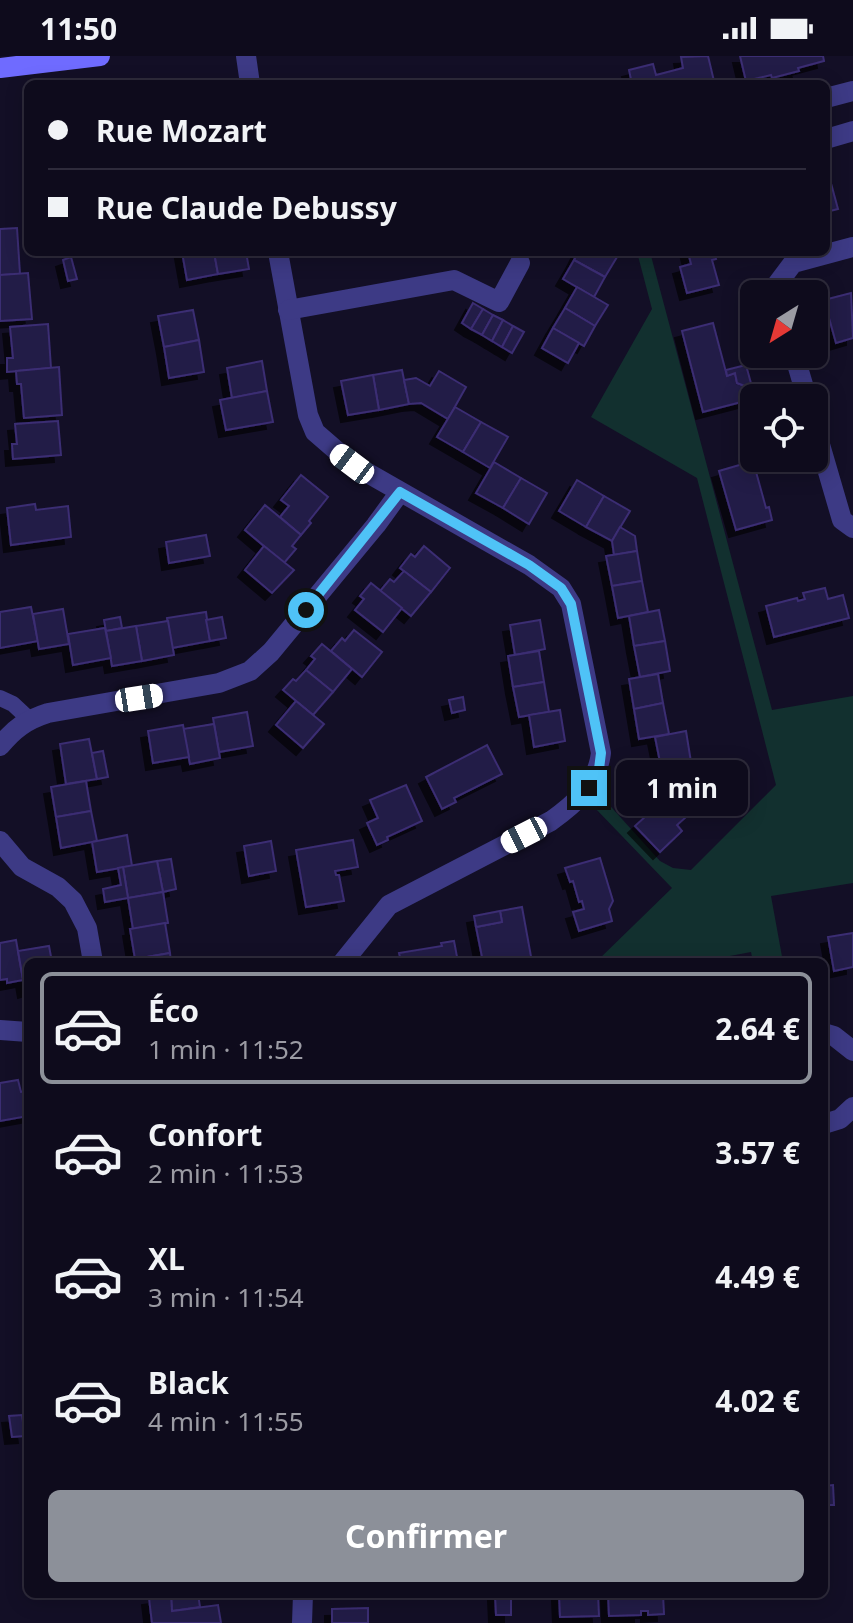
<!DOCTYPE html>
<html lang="fr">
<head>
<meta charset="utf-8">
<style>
	body { margin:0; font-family:"Noto Sans",sans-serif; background:#1c1929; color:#f1f3f6; height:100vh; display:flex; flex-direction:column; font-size:30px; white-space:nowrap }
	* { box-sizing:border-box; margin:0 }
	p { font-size:26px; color:#9b9ba3 }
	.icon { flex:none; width:44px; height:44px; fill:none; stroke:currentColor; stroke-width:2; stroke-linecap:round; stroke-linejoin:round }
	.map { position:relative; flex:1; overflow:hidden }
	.sheet { position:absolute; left:24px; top:902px; width:804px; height:640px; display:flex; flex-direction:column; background:#0e0b1c; border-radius:12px; box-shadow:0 4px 20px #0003,0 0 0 2px #2e2b3b }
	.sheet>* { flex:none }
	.banner { position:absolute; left:24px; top:24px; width:806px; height:176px; border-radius:12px; box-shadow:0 4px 20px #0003,0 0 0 2px #2e2b3b; display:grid; align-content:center; height:176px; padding:0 24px; background:#0e0b1c }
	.needle { width:52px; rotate:217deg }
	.controls { position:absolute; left:740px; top:224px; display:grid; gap:16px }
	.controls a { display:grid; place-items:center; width:88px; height:88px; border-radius:12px; background:#0e0b1c; box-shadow:0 4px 20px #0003,0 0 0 2px #2e2b3b; font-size:40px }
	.end { position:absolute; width:36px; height:36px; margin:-18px; border:10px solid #4fc3f7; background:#111; box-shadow:0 0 0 4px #111 }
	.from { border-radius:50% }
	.bubble { position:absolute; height:56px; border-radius:12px; background:#0e0b1c; box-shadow:0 4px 20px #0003,0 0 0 2px #2e2b3b; font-size:26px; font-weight:700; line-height:56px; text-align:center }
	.car { position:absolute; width:24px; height:48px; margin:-24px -12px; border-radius:10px; box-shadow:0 0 6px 2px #0007; background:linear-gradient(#fff 24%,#345 0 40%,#fff 0 76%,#345 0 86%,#fff 0) }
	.banner b { display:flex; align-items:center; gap:28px; height:76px; font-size:30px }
	.banner b+b { border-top:2px solid #2e2b3b }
	.banner i { width:20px; height:20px; background:#f1f3f6 }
	ul { padding:14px 0 0; list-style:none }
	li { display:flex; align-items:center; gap:24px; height:112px; margin:0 16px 12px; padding:0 8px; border:4px solid transparent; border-radius:12px }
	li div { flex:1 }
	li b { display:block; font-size:30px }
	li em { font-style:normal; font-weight:700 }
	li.active { border-color:#8c9099 }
	li>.icon { width:72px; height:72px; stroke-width:1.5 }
	.cta { display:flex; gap:16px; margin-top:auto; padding:16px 24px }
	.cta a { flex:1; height:92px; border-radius:12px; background:#8c9099; color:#fff; font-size:32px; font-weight:700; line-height:92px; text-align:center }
	.status { display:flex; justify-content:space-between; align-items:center; height:56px; padding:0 40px; background:#0e0b1c; direction:ltr }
	.status svg { height:22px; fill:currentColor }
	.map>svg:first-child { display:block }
	.green { fill:#12302f }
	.building { fill:#241b47; stroke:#3b2d73; stroke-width:2; filter:url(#shadow) }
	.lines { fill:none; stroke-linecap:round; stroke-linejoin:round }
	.lane { stroke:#3d3a85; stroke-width:16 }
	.street { stroke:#3d3a85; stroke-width:20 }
	.secondary { stroke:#6f6bff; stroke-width:20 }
	.route { stroke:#4fc3f7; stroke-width:10 }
</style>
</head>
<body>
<div class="status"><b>11:50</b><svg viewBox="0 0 49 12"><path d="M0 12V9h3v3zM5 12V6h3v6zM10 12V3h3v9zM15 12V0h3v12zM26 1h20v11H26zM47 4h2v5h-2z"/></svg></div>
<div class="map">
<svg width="853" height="1567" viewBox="0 0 853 1567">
	<defs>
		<filter id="shadow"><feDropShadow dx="-7" dy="7" stdDeviation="0" flood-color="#0009"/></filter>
	</defs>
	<rect width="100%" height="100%" fill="#130f26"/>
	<!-- green -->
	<polygon class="green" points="637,196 650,196 772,654 853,640 853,827 771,840 783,906 753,906 751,896 698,906 596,906 672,832 595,752 603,742 660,805 673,812 691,814 776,729 697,422 591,361 652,253"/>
	<!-- building -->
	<g class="building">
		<polygon points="708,0 714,25 705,28 632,28 629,14 653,8 656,19 683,12 681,1"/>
		<polygon points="740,0 823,0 824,5 798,12 799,15 772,22 771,19 746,25"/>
		<polygon points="829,120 838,153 826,156 826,121"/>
		<polygon points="17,172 20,218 0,219 0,173"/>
		<polygon points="182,196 214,196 218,218 187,224"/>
		<polygon points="214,196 246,196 249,213 218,218"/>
		<polygon points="578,196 609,196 617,201 605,221 574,204"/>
		<polygon points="688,196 714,196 716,203 712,204 719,229 687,237 680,211 691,208"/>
		<polygon points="71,201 77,223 68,225 63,204"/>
		<polygon points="574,204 605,221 594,241 563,223"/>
		<polygon points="28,217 32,263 0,265 0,219"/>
		<polygon points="577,231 608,249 595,270 565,252"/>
		<polygon points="851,237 853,282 836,287 824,244"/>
		<polygon points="473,247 483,253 471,273 462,267"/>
		<polygon points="565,252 595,270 584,290 553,272"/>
		<polygon points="483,253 493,259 482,279 471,273"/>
		<polygon points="193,254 199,284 164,291 158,260"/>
		<polygon points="493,259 503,264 492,285 482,279"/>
		<polygon points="503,264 513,270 502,291 492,285"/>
		<polygon points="713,267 727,320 735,317 737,327 745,330 749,344 703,356 682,275"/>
		<polygon points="48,268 51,312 7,316 7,302 13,302 10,271"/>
		<polygon points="513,270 524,276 512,297 502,291"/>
		<polygon points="553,272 579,287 568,307 542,292"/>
		<polygon points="199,284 204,316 169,322 164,291"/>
		<polygon points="262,305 267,335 232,342 227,312"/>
		<polygon points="746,309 755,342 749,344 745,330 737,327 735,317 727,320 726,314"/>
		<polygon points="59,311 62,359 24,362 21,328 17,328 16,315"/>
		<polygon points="402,314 409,348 379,354 373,319"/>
		<polygon points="439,315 466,331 448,363 421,347 409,348 404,324 416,322 430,330"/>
		<polygon points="373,319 379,354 348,359 341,325"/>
		<polygon points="267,335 273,366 226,374 220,344"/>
		<polygon points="455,351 481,366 463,396 437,381"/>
		<polygon points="58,365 61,399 13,403 12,388 17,388 15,368"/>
		<polygon points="481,366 508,381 490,412 463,396"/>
		<polygon points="753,405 766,452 769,451 772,464 736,474 719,415"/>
		<polygon points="494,406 521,422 503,452 476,437"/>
		<polygon points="301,419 328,441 309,465 311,467 301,479 280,461 289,450 281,444"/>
		<polygon points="521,422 547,437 529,468 503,452"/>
		<polygon points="577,424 604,440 586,471 559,455"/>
		<polygon points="604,440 630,455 612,485 586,471"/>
		<polygon points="35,448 36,454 68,450 71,481 11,489 7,452"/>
		<polygon points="265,449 301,479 292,490 296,493 284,507 245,474"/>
		<polygon points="620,471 635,480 637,495 614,499 612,485"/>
		<polygon points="206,479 210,500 169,507 166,486"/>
		<polygon points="264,490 294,514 272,537 245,514"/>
		<polygon points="424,490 450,512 431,536 400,512 411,498 415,501"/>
		<polygon points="637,495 642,525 612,530 606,500"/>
		<polygon points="404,515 431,536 411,560 380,535 390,523 394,526"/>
		<polygon points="642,525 648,556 618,562 612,530"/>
		<polygon points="371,527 402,552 383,576 355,554 364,543 360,540"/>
		<polygon points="825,532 828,543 843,539 849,562 774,581 766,550 797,542 798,545 805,543 803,537"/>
		<polygon points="31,551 38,585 0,592 0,556"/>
		<polygon points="63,553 69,588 39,593 33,558"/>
		<polygon points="659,554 665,585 634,590 629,560"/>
		<polygon points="206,556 210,585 172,592 167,562"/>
		<polygon points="120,561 122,572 106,575 104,564"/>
		<polygon points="222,561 226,582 210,585 206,564"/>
		<polygon points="540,564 545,593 515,599 510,569"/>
		<polygon points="168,565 174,599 142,605 136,570"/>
		<polygon points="136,570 142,605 112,610 106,575"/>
		<polygon points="105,572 111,602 73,609 68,578"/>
		<polygon points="354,574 382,596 362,621 331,595 342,582 345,585"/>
		<polygon points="665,585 670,615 640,621 634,590"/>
		<polygon points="322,588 352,613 333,636 306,614 315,603 311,600"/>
		<polygon points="539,595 544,626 513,631 508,600"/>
		<polygon points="306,614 333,636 313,659 283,634 293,623 296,625"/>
		<polygon points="658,618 663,647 634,653 629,623"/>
		<polygon points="544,626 549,656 519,661 513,631"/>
		<polygon points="463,641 465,654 452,657 449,644"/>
		<polygon points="296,645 324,668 303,692 276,669"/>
		<polygon points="663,647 669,678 639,683 634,653"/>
		<polygon points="560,654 565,685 534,691 529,659"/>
		<polygon points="247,656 253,690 219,696 213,662"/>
		<polygon points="214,668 220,702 190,708 183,673"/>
		<polygon points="183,669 189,701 153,707 148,675"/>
		<polygon points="686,675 691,706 661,711 655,681"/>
		<polygon points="89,683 97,723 66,728 60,688"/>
		<polygon points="487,689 502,718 454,742 456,746 442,753 426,721"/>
		<polygon points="103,695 108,721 97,723 92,697"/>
		<polygon points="691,706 697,737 680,739 681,750 669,761 658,749 667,741 661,711"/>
		<polygon points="86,725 91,755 56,761 51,731"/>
		<polygon points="406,729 422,765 387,781 388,784 377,789 367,767 378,762 370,744"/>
		<polygon points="658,749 669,761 678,754 685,762 677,769 682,775 660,796 635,770"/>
		<polygon points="91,755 97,785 61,792 56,761"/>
		<polygon points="127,779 132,810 97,816 92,786"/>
		<polygon points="353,784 358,811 335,815 336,819 339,819 344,845 306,851 296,794"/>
		<polygon points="271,785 276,815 249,820 244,790"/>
		<polygon points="600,802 613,845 609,853 612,865 579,875 573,856 584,853 582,845 579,846 573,825 570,826 565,812"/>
		<polygon points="171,803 176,833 163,836 157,805"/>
		<polygon points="157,805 163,836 128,842 123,811"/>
		<polygon points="123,811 128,842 105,846 103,833 121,829 118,812"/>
		<polygon points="163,836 168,867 133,873 128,842"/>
		<polygon points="522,851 532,906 483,906 476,871 502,866 500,855"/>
		<polygon points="500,855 502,866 476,871 474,860"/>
		<polygon points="165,867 170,897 135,903 130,873"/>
		<polygon points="853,877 853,911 834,915 828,881"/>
		<polygon points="16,884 23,924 7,927 7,923 0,924 0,887"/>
		<polygon points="454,885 458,906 401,906 399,897 442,890 441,887"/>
		<polygon points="49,890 52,906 28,906 28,934 25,935 18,895"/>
		<polygon points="170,897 171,906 136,906 135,903"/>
		<polygon points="18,1024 21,1036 28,1035 28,1060 0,1065 0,1027"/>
		<polygon points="22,1359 25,1380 12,1381 9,1360"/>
		<polygon points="833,1429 834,1449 824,1449 824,1430"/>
		<polygon points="198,1538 200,1551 172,1555 171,1539"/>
		<polygon points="495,1538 511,1538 511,1559 496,1559"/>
		<polygon points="559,1538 598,1538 599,1560 560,1561"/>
		<polygon points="608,1538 663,1538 664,1558 648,1559 648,1555 641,1555 641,1559 609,1560"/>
		<polygon points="171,1539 172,1555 218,1549 221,1567 152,1567 149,1542"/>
		<polygon points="368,1552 368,1567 332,1567 332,1553"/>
	</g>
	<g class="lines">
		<!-- lane -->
		<polyline class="lane" points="0,642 13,648 29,663"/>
		<!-- street -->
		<g class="street">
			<polyline points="246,0 250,28"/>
			<polyline points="826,42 853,35"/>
			<polyline points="826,83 853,75"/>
			<path d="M278,196L308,359L315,376L352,408L529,509L561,532L571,548L601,697C597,729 576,747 551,765L389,849L343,906"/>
			<polyline points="777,238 775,231 793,207 853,191"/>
			<polyline points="288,254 454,224 499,246 520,207"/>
			<polyline points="794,298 807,342"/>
			<polyline points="814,368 842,464 853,472"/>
			<path d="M0,690C14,673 26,664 48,657L219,627L250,615L271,596L376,469L400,436"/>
			<polyline points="0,785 22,811 58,831 73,845 87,872 93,906"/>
			<polyline points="0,974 28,976"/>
			<polyline points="824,977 834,980 853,995"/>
			<polyline points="824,1068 840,1063 853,1051"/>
			<polyline points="302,1567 303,1538"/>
		</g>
		<!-- secondary -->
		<polyline class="secondary" points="0,12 100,0"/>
	</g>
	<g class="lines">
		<!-- route -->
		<polyline class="route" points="306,554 400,436 529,509 561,532 571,548 601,697 599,713 589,732"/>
	</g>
</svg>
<div class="controls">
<a><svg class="needle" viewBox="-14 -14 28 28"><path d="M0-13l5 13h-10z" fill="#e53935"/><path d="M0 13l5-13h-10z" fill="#9b9ba3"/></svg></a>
<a><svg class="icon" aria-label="locate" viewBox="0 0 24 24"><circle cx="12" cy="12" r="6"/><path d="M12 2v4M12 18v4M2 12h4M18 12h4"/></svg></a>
</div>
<i class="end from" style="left:306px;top:554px"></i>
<i class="end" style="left:589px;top:732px"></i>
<div class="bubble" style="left:616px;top:704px;width:132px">1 min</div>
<i class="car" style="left:352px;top:408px;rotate:307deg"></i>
<i class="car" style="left:139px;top:642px;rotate:81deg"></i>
<i class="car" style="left:524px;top:779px;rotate:243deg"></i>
<div class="banner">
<b><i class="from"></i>Rue Mozart</b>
<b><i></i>Rue Claude Debussy</b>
</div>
<section class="sheet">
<ul>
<li class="active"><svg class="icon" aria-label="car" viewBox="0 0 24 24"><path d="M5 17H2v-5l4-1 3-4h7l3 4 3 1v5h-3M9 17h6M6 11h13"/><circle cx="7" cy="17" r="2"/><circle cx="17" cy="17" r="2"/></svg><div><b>Éco</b><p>1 min · 11:52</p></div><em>2.64 €</em></li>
<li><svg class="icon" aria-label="car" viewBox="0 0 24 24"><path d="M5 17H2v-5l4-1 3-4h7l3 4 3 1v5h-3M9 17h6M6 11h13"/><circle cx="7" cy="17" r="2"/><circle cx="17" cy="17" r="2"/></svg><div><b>Confort</b><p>2 min · 11:53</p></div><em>3.57 €</em></li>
<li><svg class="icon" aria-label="car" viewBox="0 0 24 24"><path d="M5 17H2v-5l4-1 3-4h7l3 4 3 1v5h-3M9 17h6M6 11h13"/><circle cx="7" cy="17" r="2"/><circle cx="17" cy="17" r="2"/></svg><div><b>XL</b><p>3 min · 11:54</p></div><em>4.49 €</em></li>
<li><svg class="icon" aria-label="car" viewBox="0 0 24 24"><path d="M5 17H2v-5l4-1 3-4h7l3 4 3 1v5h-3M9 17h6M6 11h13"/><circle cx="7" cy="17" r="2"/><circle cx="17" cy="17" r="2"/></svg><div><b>Black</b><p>4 min · 11:55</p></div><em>4.02 €</em></li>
</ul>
<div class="cta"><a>Confirmer</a></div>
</section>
</div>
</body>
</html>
